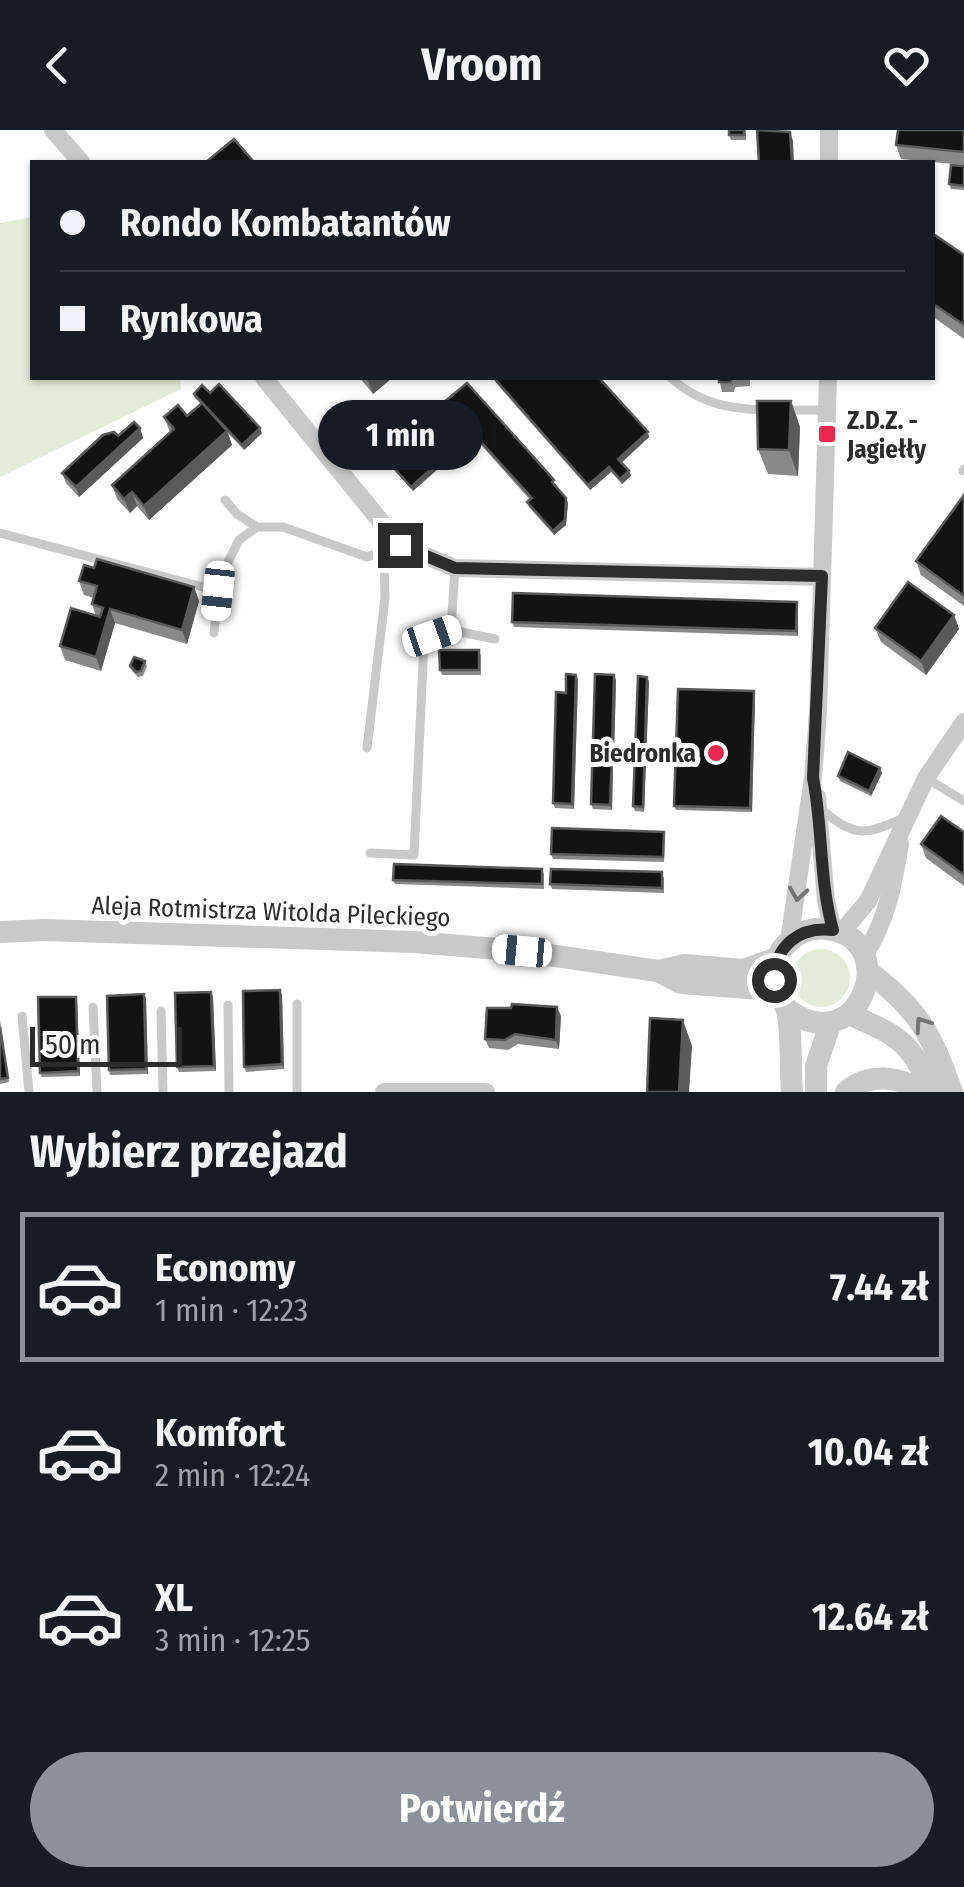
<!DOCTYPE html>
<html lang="pl">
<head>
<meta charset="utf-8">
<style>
	body { margin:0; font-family:"Fira Sans Condensed",sans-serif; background:#20242c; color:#f1f3f6; height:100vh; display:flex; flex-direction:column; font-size:38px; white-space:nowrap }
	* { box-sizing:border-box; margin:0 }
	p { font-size:32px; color:#9ea1a6 }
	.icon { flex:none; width:55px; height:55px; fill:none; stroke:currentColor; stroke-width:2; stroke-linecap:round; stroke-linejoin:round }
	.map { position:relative; height:962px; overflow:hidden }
	.drawer { display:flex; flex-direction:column; background:#171b24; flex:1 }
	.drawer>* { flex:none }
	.banner { position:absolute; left:30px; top:30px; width:905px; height:220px; border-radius:0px; box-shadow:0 2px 8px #0004; display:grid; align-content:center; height:220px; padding:0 30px; background:#171b24 }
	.scale { position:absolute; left:30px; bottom:25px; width:152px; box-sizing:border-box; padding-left:10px; border:5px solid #2c2c2c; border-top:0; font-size:28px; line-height:35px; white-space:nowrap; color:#2c2c2c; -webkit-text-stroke:8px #fff; paint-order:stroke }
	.end { position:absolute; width:45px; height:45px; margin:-22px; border:12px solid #2c2c2c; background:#fff; box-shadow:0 0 0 5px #fff }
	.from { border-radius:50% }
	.bubble { position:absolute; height:70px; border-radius:35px; background:#171b24; box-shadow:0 2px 8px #0004; font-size:32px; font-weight:700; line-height:70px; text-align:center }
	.car { position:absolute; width:30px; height:60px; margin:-30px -15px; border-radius:12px; box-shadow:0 0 8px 2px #0007; background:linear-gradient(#fff 24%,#345 0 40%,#fff 0 76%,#345 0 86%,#fff 0) }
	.banner b { display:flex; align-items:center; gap:35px; height:95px; font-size:38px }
	.banner b+b { border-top:2px solid #363941 }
	.banner i { width:25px; height:25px; background:#f1f3f6 }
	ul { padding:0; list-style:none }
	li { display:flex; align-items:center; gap:30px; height:150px; margin:0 20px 15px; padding:0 10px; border:5px solid transparent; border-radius:0px }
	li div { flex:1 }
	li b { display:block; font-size:38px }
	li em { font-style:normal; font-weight:700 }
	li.current { border-color:#8c9099 }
	li>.icon { width:90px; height:90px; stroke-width:1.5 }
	h2 { padding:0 30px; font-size:45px; line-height:120px }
	.primary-button { display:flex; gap:20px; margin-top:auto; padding:20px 30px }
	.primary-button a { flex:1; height:115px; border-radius:60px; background:#8c9099; color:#fff; font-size:40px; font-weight:700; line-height:115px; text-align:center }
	header { display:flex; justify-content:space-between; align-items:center; height:130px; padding:0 30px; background:#171b24; font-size:45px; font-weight:700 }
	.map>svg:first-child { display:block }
	.green { fill:#e5ebd9 }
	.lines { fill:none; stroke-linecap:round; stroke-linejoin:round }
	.service { stroke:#c9c9c9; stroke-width:9 }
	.minor { stroke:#c9c9c9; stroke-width:18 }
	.tertiary { stroke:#c9c9c9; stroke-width:22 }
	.wall { fill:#898989 }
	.shaded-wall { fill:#5a5a5a }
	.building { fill:#131313; stroke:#5a5a5a; stroke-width:2.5 }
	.oneway { stroke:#737373 }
	.route { stroke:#2c2c2c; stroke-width:12 }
	.poi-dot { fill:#e92950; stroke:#fff; stroke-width:4 }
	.labels { text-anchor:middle; stroke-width:10; stroke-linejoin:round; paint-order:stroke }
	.poi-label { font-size:25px; font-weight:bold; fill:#2c2c2c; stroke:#fff; text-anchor:start }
	.street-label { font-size:25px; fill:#2c2c2c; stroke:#fff }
</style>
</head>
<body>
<header><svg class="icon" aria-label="back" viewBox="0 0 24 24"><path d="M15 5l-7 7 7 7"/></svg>Vroom<svg class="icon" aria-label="heart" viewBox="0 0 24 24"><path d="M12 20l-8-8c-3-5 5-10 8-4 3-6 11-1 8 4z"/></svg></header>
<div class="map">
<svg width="964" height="962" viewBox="0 0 964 962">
	<rect width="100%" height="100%" fill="#fff"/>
	<!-- green -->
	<g class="green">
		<polygon points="32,87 32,248 180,248 181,259 0,347 0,93"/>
		<circle cx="821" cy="848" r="29"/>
	</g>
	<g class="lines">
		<!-- service -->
		<g class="service">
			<path d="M671,248C699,273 728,279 765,280"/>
			<polyline points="785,280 827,280"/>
			<polyline points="963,341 964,339"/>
			<polyline points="225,370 237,384 257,397"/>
			<polyline points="0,403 218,461"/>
			<polyline points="451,500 495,509"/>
			<polyline points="214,503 218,461 228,432 239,410 257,397 283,397 367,427 400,415"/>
			<polyline points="367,618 385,468 384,423"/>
			<polyline points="926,648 964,671"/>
			<path d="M822,680C856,708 865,705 904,688"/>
			<polyline points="370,723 414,725 424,512 451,500 455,438"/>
			<polyline points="297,874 297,962"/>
			<polyline points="228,875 229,962"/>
			<polyline points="93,877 97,962"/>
			<polyline points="161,881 163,962"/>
			<polyline points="22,886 29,962"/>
		</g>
		<!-- minor -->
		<g class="minor">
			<polyline points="53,0 81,32"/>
			<polyline points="829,32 829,0"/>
			<polyline points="264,248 400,415 455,438 822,447"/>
			<polyline points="817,667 826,771 833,800"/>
			<polyline points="841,803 868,771 926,648 964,592"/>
			<polyline points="789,811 813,648 818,582 828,248"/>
			<path d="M864,826C887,790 893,756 900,714"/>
			<polyline points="384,962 486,962"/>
		</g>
		<!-- tertiary -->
		<g class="tertiary">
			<polyline points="0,802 44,800 414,812 522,821 658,841 681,853 776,860"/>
			<polyline points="658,841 685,835 743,840 777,828"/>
			<path d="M868,841C919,880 931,903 952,962"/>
			<path d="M787,879C859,934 904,810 828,799C799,795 771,819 774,849C775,863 786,872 788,885C792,910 790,936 792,962"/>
			<path d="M849,884C900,907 908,909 933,962"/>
			<polyline points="816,962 816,936 831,892"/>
			<path d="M846,962C869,942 899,946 923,962"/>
		</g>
	</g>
	<!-- wall -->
	<g class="wall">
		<polygon points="746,0 746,10 731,10 729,5"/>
		<polygon points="964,0 964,35 901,29 896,15"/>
		<polygon points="964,36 964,60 951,59 949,54"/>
		<polygon points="932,103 964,125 964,209 932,186"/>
		<polygon points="360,248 392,248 373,264"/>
		<polygon points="494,248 649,307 622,332 631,346 622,354 611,342 590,360 496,253"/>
		<polygon points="719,248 750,248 750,256 735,257 734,262 722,262"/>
		<polygon points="210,263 262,303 244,320 228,303 232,315 149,390 137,376 130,383 117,369 112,355 170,302 164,287 187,286 201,274 195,268 194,264"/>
		<polygon points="791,271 800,297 798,346 768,344 758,319"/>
		<polygon points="437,278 555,355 566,368 568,373 566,395 554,405 529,377 527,372 530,370 474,307 413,361 388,333 386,329 426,293 421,284"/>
		<polygon points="140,298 143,308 79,367 66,353 62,343 118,306"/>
		<polygon points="964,365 964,476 921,445 916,431"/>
		<polygon points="79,451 194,457 199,471 187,514 115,493 101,541 65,530 60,516 96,486 92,474 94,468 84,465"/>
		<polygon points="797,472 798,477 798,506 514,497 512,492"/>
		<polygon points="954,485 959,499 926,545 881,512 875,498"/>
		<polygon points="481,524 481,545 442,545 440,540"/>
		<polygon points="145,531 147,536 143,546 138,547 132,541 130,536"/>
		<polygon points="576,545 578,550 574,679 555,678 553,673 566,563"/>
		<polygon points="647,547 649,552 644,682 635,681 633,676"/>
		<polygon points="616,550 614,624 611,624 610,628 613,633 612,680 593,679 591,674"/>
		<polygon points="754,561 755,566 752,682 676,680 674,676"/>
		<polygon points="882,643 871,666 840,651 838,646"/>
		<polygon points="664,702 665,707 664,732 553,729 551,724"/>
		<polygon points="964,702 964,756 926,728 921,714"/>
		<polygon points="542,739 544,744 544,759 395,754 393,750"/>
		<polygon points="664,747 664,763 552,759 550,754"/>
		<polygon points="144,864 146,869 148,944 110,945 109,940"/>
		<polygon points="282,865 284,939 246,942 244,937"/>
		<polygon points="213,867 216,941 179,942 177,937"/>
		<polygon points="77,872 80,946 42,947 40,943"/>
		<polygon points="561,886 559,919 518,914 508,920 489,918 485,909"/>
		<polygon points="0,890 9,952 0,954"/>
	</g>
	<!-- shaded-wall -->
	<g class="shaded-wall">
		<polygon points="790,2 793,11 794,32 792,32"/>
		<polygon points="367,248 392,248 373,264"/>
		<polygon points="791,271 800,297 798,346 789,320"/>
		<polygon points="140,298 143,308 79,367 76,357"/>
		<polygon points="260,298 262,303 244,320 242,315"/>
		<polygon points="227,301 232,315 149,390 144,376"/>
		<polygon points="472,302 474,307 413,361 411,357"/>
		<polygon points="648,302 649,307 620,334 618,329"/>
		<polygon points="609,337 611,342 590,360 588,355"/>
		<polygon points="629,341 631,346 622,354 620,349"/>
		<polygon points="132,362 137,376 130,383 124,369"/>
		<polygon points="566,368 568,373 566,395 554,405 553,401"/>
		<polygon points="194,457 199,471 187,514 182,500"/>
		<polygon points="797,472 798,477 798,506 796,501"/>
		<polygon points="110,479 115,493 101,541 96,527"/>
		<polygon points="954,485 959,499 926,545 921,531"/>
		<polygon points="576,545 578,550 574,679 572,674"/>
		<polygon points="614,545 616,550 614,624 612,619"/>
		<polygon points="647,547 649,552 644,682 643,677"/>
		<polygon points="754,561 755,566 752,682 750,678"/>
		<polygon points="612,628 613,633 612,680 610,675"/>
		<polygon points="880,638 882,643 871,666 869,661"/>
		<polygon points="280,860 282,865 284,939 282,934"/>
		<polygon points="211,862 213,867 216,941 214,936"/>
		<polygon points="144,864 146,869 148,944 146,939"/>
		<polygon points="76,867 77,872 80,946 78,941"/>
		<polygon points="557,877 561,886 559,919 556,910"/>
		<polygon points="683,890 692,916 689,962 679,962"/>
	</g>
	<!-- building -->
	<g class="building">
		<rect x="729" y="0" width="15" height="5"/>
		<polygon points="757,0 790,2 792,32 759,32"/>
		<polygon points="898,0 964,0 964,22 896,15"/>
		<polygon points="234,9 254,32 206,32"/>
		<polygon points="951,35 964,36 964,56 949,54"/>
		<polygon points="932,103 964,125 964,195 932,173"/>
		<polygon points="494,248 599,248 648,302 618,329 629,341 620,349 609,337 588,355"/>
		<polygon points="719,248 732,248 730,252 719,252"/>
		<polygon points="467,253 554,350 552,352 566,368 565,390 553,401 527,372 532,368 472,302 411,357 386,329 427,292 421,284 433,274 437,278"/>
		<polygon points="219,254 260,298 242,315 194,264 202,255 210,263"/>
		<polygon points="757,271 791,271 789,320 758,319"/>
		<polygon points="202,273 227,301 144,376 132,362 124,369 112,355 174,299 164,287 178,275 187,286"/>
		<polygon points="134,292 140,298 76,357 62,343 103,305 114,302 118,306"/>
		<polygon points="964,365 964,466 916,431"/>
		<polygon points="97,429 194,457 182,500 110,479 96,527 60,516 71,478 100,487 103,478 92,474 97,456 79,451 84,435 94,438"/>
		<polygon points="908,452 954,485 921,531 875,498"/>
		<polygon points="513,463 797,472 796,501 512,492"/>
		<polygon points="439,520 479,520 479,540 440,540"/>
		<polygon points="134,527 145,531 141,541 136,542 130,536"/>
		<polygon points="566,544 576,545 572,674 553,673 556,562 566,563"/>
		<polygon points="595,544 614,545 612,619 609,619 609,628 612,628 610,675 591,674"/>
		<polygon points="638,546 647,547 643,677 633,676"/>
		<polygon points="678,559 754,561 750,678 674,676"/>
		<polygon points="848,622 880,638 869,661 838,646"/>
		<polygon points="941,686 964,702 964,745 921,714"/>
		<polygon points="552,698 664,702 663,727 551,724"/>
		<polygon points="394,734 542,739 542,754 393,750"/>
		<polygon points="551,739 662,742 662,758 550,754"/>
		<polygon points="280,860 282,934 244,937 243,861"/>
		<polygon points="211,862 214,936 177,937 175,863"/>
		<polygon points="144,864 146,939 109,940 107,866"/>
		<polygon points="38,867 76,867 78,941 40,943"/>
		<polygon points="512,874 557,877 556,910 515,904 505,910 485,909 487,878 511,878"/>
		<polygon points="650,888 683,890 679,962 647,962"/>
		<polygon points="0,897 8,948 0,949"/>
	</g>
	<!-- one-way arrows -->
	<defs><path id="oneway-chevron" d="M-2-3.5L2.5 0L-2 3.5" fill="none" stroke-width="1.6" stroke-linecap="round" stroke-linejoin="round" transform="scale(2.5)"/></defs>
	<g class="oneway">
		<use href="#oneway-chevron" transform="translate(798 764) rotate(98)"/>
		<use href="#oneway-chevron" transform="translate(922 894) rotate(-125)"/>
	</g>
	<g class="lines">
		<!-- route -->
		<path class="route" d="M400,415L455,438L822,446L813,648C823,698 819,750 833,800C800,796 775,815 774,850"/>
	</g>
	<!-- markers -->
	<g class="poi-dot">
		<rect x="817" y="294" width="20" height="20" rx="5"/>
		<circle cx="716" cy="623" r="10"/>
	</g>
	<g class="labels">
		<!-- poi labels -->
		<g class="poi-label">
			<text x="847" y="299">Z.D.Z. -<tspan x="847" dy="29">Jagiełły</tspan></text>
			<text x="696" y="632" text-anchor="end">Biedronka</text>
		</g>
		<!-- street labels -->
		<g class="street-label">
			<text transform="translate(271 781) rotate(2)" y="9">Aleja Rotmistrza Witolda Pileckiego</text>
		</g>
	</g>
</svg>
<div class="scale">50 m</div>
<i class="end from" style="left:774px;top:850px"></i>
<i class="end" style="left:400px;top:415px"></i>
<div class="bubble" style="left:318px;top:270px;width:165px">1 min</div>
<i class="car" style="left:218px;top:461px;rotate:186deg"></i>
<i class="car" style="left:432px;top:506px;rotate:71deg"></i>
<i class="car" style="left:522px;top:821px;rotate:275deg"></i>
<div class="banner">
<b><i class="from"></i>Rondo Kombatantów</b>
<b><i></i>Rynkowa</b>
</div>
</div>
<section class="drawer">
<h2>Wybierz przejazd</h2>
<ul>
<li class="current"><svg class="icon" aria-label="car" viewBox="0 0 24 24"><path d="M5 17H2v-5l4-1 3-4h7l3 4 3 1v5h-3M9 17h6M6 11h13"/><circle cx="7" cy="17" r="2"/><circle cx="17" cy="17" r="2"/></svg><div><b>Economy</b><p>1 min · 12:23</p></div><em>7.44 zł</em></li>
<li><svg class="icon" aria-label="car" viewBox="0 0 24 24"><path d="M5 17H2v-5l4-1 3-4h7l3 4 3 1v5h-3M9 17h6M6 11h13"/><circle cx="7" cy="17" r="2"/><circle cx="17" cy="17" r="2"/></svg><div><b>Komfort</b><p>2 min · 12:24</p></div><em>10.04 zł</em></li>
<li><svg class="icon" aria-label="car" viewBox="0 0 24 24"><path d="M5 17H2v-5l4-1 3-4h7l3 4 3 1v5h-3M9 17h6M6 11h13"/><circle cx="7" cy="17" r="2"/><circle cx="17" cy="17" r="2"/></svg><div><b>XL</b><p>3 min · 12:25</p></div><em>12.64 zł</em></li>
</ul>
<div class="primary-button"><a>Potwierdź</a></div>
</section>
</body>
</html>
